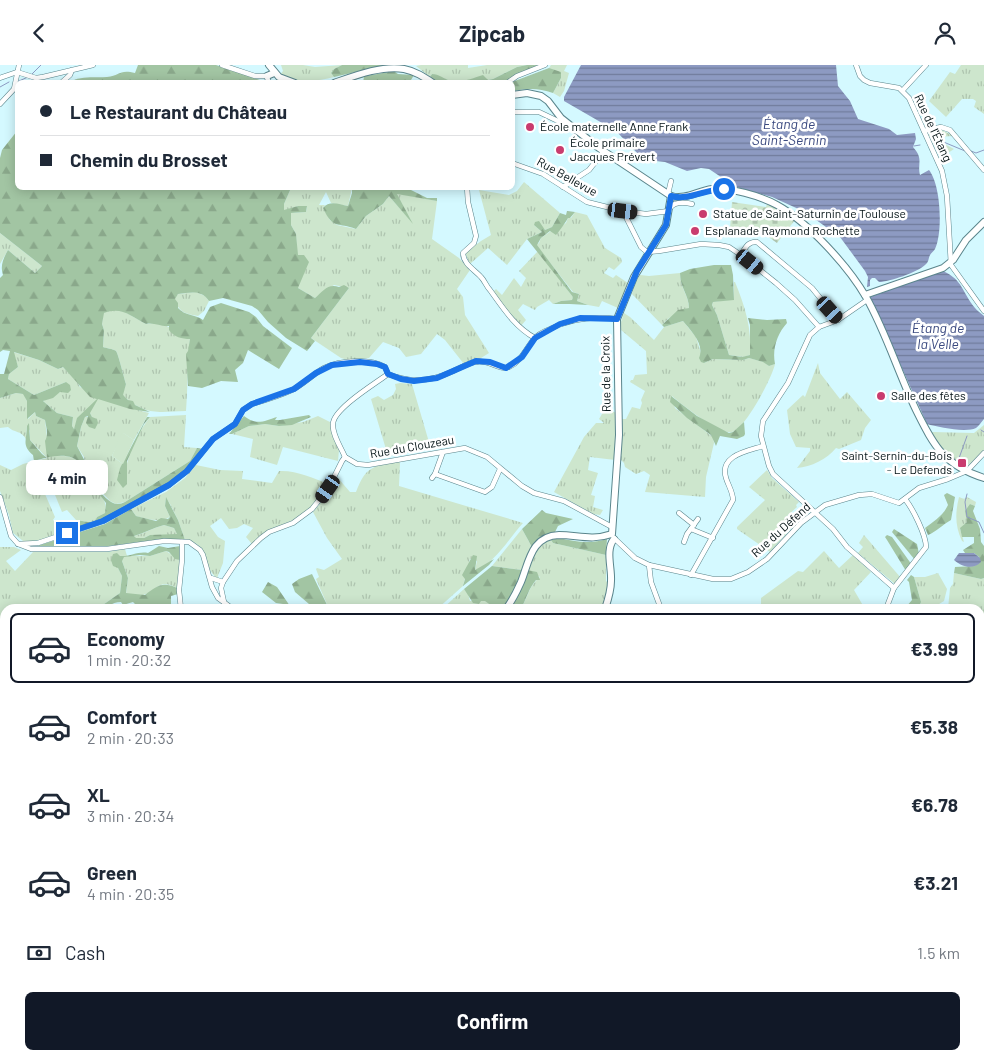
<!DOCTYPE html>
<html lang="en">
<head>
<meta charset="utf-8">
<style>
	body { margin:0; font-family:Barlow,sans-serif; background:#f6f6f7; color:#1f2937; height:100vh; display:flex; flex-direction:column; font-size:19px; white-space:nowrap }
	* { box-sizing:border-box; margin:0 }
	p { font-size:16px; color:#747a83 }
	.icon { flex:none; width:28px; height:28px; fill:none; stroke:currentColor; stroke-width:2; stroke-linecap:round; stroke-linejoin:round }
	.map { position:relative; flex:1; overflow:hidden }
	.side { position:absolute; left:0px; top:539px; width:985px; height:456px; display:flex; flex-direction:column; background:#fff; border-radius:15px 15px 0 0; box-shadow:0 2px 12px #0003 }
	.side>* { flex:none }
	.guide { position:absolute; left:15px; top:15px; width:500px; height:110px; border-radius:8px; box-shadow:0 2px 12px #0003; display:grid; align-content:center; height:110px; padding:0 25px; background:#fff }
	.end { position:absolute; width:22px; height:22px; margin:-11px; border:6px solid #1a73e8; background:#fff; box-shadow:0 0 0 2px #fff }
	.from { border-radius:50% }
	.bubble { position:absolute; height:35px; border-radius:8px; background:#fff; box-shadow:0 2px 12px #0003; font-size:16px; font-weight:700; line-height:35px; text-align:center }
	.car { position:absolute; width:15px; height:30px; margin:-15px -8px; border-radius:6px; box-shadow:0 0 4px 1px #0007; background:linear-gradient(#222 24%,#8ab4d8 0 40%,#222 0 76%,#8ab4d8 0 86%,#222 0) }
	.guide b { display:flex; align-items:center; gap:18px; height:48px; font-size:19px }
	.guide b+b { border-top:1px solid #e0e1e3 }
	.guide i { width:12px; height:12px; background:#1f2937 }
	ul { padding:9px 0 0; list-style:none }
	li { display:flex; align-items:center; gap:15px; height:70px; margin:0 10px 8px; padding:0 15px; border:2px solid transparent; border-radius:8px }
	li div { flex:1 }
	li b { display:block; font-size:19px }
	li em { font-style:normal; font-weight:700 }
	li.selected { border-color:#111827 }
	li>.icon { width:45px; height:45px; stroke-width:1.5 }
	.pay { display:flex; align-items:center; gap:12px; height:55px; padding:0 25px; font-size:19px }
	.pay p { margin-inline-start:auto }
	.action { display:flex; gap:10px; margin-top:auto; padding:10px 25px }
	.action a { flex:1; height:58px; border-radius:8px; background:#111827; color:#fff; font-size:20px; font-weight:700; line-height:58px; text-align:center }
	header { display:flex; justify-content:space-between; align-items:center; height:65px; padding:0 25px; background:#fff; font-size:22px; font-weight:700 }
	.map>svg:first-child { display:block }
	.grass { fill:url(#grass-tufts) }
	.forest { fill:url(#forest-firs); fill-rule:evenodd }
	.cemetery { fill:url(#cemetery-stones) }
	.park { fill:#cde6cd }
	.water { fill:url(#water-rules) }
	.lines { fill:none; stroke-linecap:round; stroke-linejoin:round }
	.stream { stroke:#8d9ac2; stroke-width:1 }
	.street-casing { stroke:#5a858c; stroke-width:5.5 }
	.secondary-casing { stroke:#5a858c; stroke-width:8 }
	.street { stroke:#fff; stroke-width:4.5 }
	.secondary { stroke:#fff; stroke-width:6 }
	.route { stroke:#1a73e8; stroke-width:6 }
	.poi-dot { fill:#c93c6e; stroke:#fff; stroke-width:2 }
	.labels { text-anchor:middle; stroke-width:5; stroke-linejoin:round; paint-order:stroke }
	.poi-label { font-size:12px; fill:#021114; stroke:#fff; text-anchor:start }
	.street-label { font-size:12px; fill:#021114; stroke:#fff }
	.water-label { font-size:14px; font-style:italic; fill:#3b4a80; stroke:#fff }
</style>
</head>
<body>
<header><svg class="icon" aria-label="back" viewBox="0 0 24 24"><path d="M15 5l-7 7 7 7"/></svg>Zipcab<svg class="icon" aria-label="person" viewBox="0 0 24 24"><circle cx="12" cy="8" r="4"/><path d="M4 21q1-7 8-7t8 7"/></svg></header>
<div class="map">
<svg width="984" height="994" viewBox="0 0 984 994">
	<defs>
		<pattern id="grass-tufts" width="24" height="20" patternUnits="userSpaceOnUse" patternTransform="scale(1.25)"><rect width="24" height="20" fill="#cde6cd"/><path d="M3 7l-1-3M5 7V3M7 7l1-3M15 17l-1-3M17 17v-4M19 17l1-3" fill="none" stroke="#aec4af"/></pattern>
		<pattern id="forest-firs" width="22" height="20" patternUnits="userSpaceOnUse" patternTransform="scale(1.25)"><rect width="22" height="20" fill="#a2c5a3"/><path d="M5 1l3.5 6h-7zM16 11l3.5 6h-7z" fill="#8aa88b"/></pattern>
		<pattern id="cemetery-stones" width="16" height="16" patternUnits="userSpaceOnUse" patternTransform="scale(1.25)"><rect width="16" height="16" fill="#cde6cd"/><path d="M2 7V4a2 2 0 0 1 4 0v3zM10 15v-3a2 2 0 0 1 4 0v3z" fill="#aec4af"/></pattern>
		<pattern id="water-rules" width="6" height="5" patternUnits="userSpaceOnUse" patternTransform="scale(1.25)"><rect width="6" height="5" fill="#8d9ac2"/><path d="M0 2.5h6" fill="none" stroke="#717c9c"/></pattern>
	</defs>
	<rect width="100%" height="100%" fill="#d4f9ff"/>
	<!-- grass -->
	<g class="grass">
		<path d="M281,0H303L315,2L342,0L334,4L331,8L334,12C317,17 297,18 280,10L283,6Z"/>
		<polygon points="421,0 468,0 468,3 487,0 527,0 517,2 493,14 488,15 450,16 432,9 430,12 416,1"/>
		<polygon points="551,0 567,0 564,6 569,8 564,26 560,32 553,28 561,13 549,3"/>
		<polygon points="961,0 984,0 984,49 974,42 976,36 973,34 962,34 946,52 929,36 950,7 955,9"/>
		<polygon points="942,65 954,71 938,72 937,75 954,84 945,90 942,95 929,70 931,66"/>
		<polygon points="524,117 560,148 552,162 545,165 541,161 534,160 542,167 527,174 507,200 488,183 470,199 465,188 481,176 491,170 479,125 509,130 517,126"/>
		<polygon points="291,123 352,123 348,141 331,138 326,127 319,140 325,140 323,143 330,155 337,160 356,164 366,151 383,139 389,131 411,156 396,128 437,136 432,174 459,193 470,205 457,224 463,232 465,250 489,288 481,293 464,299 445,275 437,269 421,289 406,292 399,283 383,277 369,293 348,295 341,293 311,273 349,223 334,220 315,233 298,223 296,169 291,160 291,148 306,147 307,142 298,141 284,146 284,139"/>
		<polygon points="575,147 587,150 605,183 621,193 622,197 614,205 609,202 604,208 613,213 616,210 628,218 618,243 602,236 599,242 588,240 577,236 579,229 573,227 536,180 539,178 541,173 551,166 559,163 566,158 568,153 571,153"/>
		<polygon points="0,168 42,201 35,208 8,185 0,199"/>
		<polygon points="538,186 573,232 572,235 561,236 553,239 549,235 537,242 535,245 523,239 518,245 526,255 520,262 493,227 496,224 502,230 514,213 521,222 526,213 519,206"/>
		<path d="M680,208C680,223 689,231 689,243L669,253L662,260L632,229L635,218L640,210L649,211Z"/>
		<path d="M734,217H735C745,241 752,264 750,290L743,292L729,290L717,250L712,240L713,237L734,234Z"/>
		<path d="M196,227L205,231L209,236L204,246L198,251C185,249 179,247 174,234L178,229Z"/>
		<path d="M113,244L125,247L146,259C161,255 178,266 190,274C187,298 188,322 186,346C157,347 146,351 122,330L126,319C124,313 118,288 116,286C113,284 106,283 103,282L104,265L102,259L103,248Z"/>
		<path d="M624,248L630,252L654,275L664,262L683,256L696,272L704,298L713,294L743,295L749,293L764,297L769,301L775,299C772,313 745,364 732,367C720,370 681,339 672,331L675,343L713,372L714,378L706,412L705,432L645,427L650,410L644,406L636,409L625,402L624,398L620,394L621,354H626L632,342L640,344L642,338L641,335L645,326L630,317L631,315H633L635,310L647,309L646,286L621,265L620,260Z"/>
		<path d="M13,287L39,295L58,304L63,302L76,315L80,322L116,339L149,348L134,375L123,368L112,391L123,399L120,403L126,405C128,387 139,366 150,352L186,350L184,382L197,383L190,396L125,437L116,439L110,436L95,420L94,422C101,431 108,436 105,448L97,452L94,458L76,455L67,445L62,447L53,425L45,429L55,452L53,455L64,466L40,475L32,476H23L13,468L9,450L0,426V400L11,405L23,399L47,393L30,375V366L27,361L26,374C21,365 14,368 8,362L0,363V333L16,328L24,329L27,336L28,354L35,347L36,351L45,355L47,372L55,391C70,390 81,393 86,408L84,392L77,381L81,362L85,352H92L90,348C79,348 77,355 74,365L72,361L73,352L57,348L43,336L60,327L66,317L34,330L8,314L9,309L18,302Z"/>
		<path d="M818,298L820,308L840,334L847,327L871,355L865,363L861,375L839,384L836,383C827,394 811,402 797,403L810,386V383L796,382L790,369L787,345L803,330L805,332Z"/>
		<polygon points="400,318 412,319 431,384 388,391 371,334 378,331 384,335 393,330 396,324 395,319"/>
		<polygon points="605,344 617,348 615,395 590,392 588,405 598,408 591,430 595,431 593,442 603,445 600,450 593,449 554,427 584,372 596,358 604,358 599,354"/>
		<polygon points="318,351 330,357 339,385 338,396 283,382 277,400 250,392 253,374 232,369 249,361 265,359 279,361 303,357"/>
		<polygon points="984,360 984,386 967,401 963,399 964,397 962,397 961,398 950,392 931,369 932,367 974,368"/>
		<path d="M398,396L400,398L399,421L523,458C511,471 492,502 475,505L477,496L470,494L463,521L437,544H329L316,514L319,512L316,504L317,503L324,505L342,494L327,473L313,447L325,433L338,413L350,427H356C366,401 372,402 398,396Z"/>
		<path d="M196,400L220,405L243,406L242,414L272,418L279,406C296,405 313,413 329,419L312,442L293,455L280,461L252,479L246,472L253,463L244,459L237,463L229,464L221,453L210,461L218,472L225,476L223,498L217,513C201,501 212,479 185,475L178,455L170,439L166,433L165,441L170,452C159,458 147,454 136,451L131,444L166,427L185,413Z"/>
		<polygon points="767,405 772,413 799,437 796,440 797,442 786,452 795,459 770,487 737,464 737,462 765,435 749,422"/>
		<path d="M959,432L964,434L967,432L976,437L975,441L970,439L967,457L960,464L964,477L962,476C955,461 955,448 959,432Z"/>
		<path d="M164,460L174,463L178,470H150L144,473H135L134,471C145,468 153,463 164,460Z"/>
		<polygon points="522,464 532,482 528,488 522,505 492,501"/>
		<polygon points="864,470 901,513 895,519 858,488 863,482 859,478"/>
		<path d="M551,475L553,478L606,490V516L609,518L603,544H521C527,533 530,519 540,512L527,505C532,493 537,477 551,475Z"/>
		<path d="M0,482H14L21,485L6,496L15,506L33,487H107L125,484L127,491H150L166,486L180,495L177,523C158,513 158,526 143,530C138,531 131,530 126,529L128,513L122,496L118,503L122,511L120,528L97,544H5V712L0,708Z"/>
		<polygon points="824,486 839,503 853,490 871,507 854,525 865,544 758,544 761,540 761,533 798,506 803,507"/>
		<polygon points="938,508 947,524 944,536 931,544 918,544 921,537 914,512 925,512"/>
		<polygon points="954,508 981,514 984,513 984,612 980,614 980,544 948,544 950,523 953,519"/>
		<polygon points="464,524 468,529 470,536 486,536 493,541 492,544 442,544"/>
		<polygon points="984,631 984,753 980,753 980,632"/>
		<polygon points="0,712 5,716 5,837 0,836"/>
		<polygon points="373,990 454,990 453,994 371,994"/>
		<path d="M482,990H546L547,993C558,994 569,992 580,992L581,994H481Z"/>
		<polygon points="620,990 756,990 753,991 754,994 618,994"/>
		<polygon points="810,990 898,990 898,994 809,994"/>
	</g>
	<!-- forest -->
	<g class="forest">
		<path d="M138,0H216L266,17L67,18C82,10 92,13 107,12C120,11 119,4 135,8Z"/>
		<polygon points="342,0 386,0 334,12 331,8 334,4"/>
		<path d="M527,0H537L536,2L519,9L503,17H438L430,12L432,9C439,9 444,14 451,16C462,18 473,13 483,10L488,15L493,14L517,2Z"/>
		<path d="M549,3L561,7V13L553,28C539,23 528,23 513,26L512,17Z"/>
		<polygon points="394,6 398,9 414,10 411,15 417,17 419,16 423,17 405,17 390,15 380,17 363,17 364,12 348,17 343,18 355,13"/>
		<path d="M17,66L18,122L291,123L284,139V145L298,141H307L306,147L291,148V160L296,169L298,190H304L309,197L298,223L315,233C323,226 328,218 339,222L344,220L349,223L311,273L315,276L307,286L286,273L268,257L258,245L252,241L223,233L209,236C201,224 190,228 178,229L175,234L178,238V243C185,251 195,249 203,255L210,242L221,238L249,247L256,252L263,261L292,283L279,304L248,285L243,298L235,305L238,317L221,316L202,323L188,321L186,289L188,286L190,274C182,274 174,272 169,265V261C161,262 154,257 146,259C131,251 121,241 104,248L102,259L104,265L103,282C106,283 113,284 116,286C118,288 124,313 126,319L123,330L128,335L133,336L135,340L150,347L130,344L98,334L90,348L92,352L97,354L98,358L95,364L89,362L86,358L88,351L85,352L81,362L77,381L94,414C95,422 107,438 117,439C120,439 123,438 125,437L190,396L197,383L203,384L186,404L163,422L102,455L78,463L76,455L94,458L97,452L105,448L106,438L94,422V419C87,413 87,406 82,400C70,385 49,392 34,396L33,390C21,380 27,374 27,361L29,358L30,375L42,389L47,393L45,376C49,369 46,362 45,355L36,351L35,347L27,354V336L23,329L16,328L0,333V309H4L10,286L3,285L0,287V213L3,210C0,201 3,194 8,185L35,208L42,201L0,168V93L2,85ZM14,287L39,295L58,304L63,302L90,332L97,334L77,353L74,364L72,361L73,352L57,348L43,336L53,333L60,327L68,328L71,325L70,320L66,317L34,330L8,314L9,309L18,302Z"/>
		<path d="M352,123H412L411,125L427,133H437V136L397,129L413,159L389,131L383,139L366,151L356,164C338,157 333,165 323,143C329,135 339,139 348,141L352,128Z"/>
		<path d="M567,146L575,147L570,153H568C566,157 558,168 556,170L550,166L541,173L537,180L572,227L579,229L577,236L588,240C576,239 563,239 553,239L561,236L572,235L573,232L527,174L542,167L534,160L535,157L539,156L545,165L552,162L560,148L566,150Z"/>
		<path d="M714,200H731L733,210L734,235L713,237L712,240L717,250L729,290L742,292L750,290V260L748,253L767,255L786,254L787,258C777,269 772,284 775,299L769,301L763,297L749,293L743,295L713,294L704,298L701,297L699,293C705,279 691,266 683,256L664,262L662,260L678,245L689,243C689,230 680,223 680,208L690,204Z"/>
		<polygon points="671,331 697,351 729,368 733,367 744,357 745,369 744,371 737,374 720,371 716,381 711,370 687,353 670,337"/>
		<path d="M309,350L311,352L292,360L279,361L265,359L249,361L232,369H229L244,351C257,361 264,356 277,352L275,355H280Z"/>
		<polygon points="147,352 150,352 144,359 127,396 127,419 123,423 117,415 120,403"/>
		<path d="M947,428L955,432L951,455C942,460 936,467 928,470L925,463C934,456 943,451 948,440L944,430Z"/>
		<path d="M166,432L178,455L185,475L162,474L109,481H37L65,472L74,471L80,467L105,459L131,444L136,451L156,456L161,453L168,454L170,452L165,441ZM164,460L174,463L177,469L150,470L144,473H136L134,471C144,468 153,463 164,460Z"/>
		<polygon points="970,439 975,441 973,446 980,464 981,477 984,481 984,513 981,514 954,508 955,502 975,501 979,492 974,488 965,488 963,485 974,478 974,472 962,472 960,463 967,457 965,446"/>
		<polygon points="542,445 546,448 573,454 558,461 555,467 542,472 532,482 522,464"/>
		<polygon points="894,464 917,479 919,489 915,495 892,467"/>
		<polygon points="887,470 892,472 912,500 906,506 887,475 885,472"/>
		<path d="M559,473C575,477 592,479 607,474L606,490L553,478L551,475Z"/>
		<path d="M159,481L168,483L180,481V495L175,494L169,487L166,486L150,491L140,490L124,492L122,496L128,513L126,528L145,530C156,521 163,516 177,523L178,529L171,531V541L169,544H140L133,537L123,540L121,537C111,537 107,544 97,544L120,528L122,511L118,503L113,501L111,495L113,489L117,488L120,491C130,492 138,486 148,488Z"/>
		<polygon points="473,490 477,491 475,505 494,494 489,500 463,521 465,514 462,510"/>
		<polygon points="492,501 522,505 519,515 504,544 492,544 492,541 485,536 481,536 479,539 473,538 464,524"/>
		<path d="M527,505L537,507L540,515H536C529,523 526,534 521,544H509Z"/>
		<polygon points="312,509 329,544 310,544 309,539 295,527 292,519 299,514"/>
		<polygon points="911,510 914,512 921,537 918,544 889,544 889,539 906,542 912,535 909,517 907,515"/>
		<polygon points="268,517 277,522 292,544 284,544 283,539 276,538 262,527"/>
		<polygon points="980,777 984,778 984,994 898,994 898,990 980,990"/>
		<polygon points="267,990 328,990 334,994 268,994"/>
	</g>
	<!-- cemetery -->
	<polygon class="cemetery" points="732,137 766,142 767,139 774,141 795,155 777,178 760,166 730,164"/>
	<!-- park -->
	<polygon class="park" points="122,367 134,375 123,399 112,391"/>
	<!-- water -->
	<g class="water">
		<path d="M581,0H836L838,21L850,36L858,54L889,64L897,70L915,68L916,74L913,82C924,94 917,98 920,110L929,105C941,120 943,167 935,184C934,186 931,188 930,190C928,194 929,197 925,200C918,207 889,217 879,217L875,213H872L870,215V221L867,222L868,212L865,206L840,172L805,147L772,132L736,122L709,104L701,103L687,106L665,97L647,95L641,92L616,66L564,36V32Z"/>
		<path d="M943,206C963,215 962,227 975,243C977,246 981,248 984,251V354C982,356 979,361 976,363C965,368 938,362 927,359L870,232Z"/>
		<path d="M959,488H974L980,493L981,497C973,505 962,502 954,495Z"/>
	</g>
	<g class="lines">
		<!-- stream -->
		<g class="stream">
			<polyline points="31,10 41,0"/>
			<polyline points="19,16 28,12"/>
			<polyline points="0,22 9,17"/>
			<polyline points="934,73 965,86"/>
			<polyline points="914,81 920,80"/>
			<polyline points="971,86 976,88 984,85"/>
			<polyline points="981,365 984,367"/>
			<polyline points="958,396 967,371"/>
			<polyline points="967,429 965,437 967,452 979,457 984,468"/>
			<polyline points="80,990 80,994"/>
			<polyline points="161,990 166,994"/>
			<polyline points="230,990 231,994"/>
			<polyline points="261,990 280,994"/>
			<polyline points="659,990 660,994"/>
			<polyline points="971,990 980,992"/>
			<polyline points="137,994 150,990"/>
			<polyline points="191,994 201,991 228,990"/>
			<polyline points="382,994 388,990"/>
			<polyline points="703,994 703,990"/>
			<polyline points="799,994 799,990"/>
			<polyline points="956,994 963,990"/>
		</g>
		<defs>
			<g id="street">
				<polyline points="222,0 255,11 267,11 268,16 271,18"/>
				<polyline points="856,0 860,11 864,15 870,18 899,23 909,33 942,106 947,131 951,200 984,246"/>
				<polyline points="0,13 17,7 36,13 43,12 93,0"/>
				<polyline points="61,18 70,10 72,5"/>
				<polyline points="384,18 400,18"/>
				<polyline points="507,18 517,11 545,0"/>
				<polyline points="903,25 926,0"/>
				<polyline points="0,39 14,24 19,0"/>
				<polyline points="512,47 539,47 558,56 565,56"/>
				<polyline points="924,66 941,62 950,65 984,105"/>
				<polyline points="512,98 543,109 587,137 623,146 641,182 647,187 659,186 701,179 719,180 729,182 741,190 776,218 795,235 819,262"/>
				<path d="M467,122L468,137L476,171L474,178L463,188C463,199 475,205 481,212C485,216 486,221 490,225C503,243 515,262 535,273"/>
				<polyline points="563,122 589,105 604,86"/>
				<polyline points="668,129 671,116"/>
				<path d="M670,143C675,136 684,137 692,139"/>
				<polyline points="623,146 646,149 669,146"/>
				<path d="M741,190C745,183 748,176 757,177L812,223L838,255"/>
				<polyline points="867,235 838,255 819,262 810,270 788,318 763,356 761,371 769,401 773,409 833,464 847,482 894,523"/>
				<path d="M345,392C341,382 332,370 333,359C333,344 376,318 388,309C410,318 430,317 451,307C459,304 467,298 476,297C488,294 500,306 509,302C521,297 526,283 534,274C538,269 545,266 550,264C572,253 593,251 617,254"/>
				<polyline points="345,392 357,399 368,400 465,383 487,392 522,421 534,428 564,436 612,462"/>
				<polyline points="435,409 485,427 492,422 500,404"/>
				<polyline points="432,413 435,409 443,387"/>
				<polyline points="0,432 11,471 18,479 31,484 107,484 164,476 189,477 200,485 203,490 212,522 218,533 233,544"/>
				<polyline points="679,448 694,460"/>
				<polyline points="691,464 713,473"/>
				<polyline points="614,473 635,493 649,500 713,514 731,514 748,507 767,494 801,458 825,440 859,430 872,429 899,438 919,423 948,414 967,406 984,388"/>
				<polyline points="684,477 687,469 698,454"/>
				<path d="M18,479L38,478L103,456L169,420L187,406L213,374L235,359L243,345L252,339C266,335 279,331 292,325C304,319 313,309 324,303C340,295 369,293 385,302L388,309"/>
				<polyline points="649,500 651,517 661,544"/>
				<path d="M691,510L733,435C733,427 728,420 726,413C719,390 748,386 763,381"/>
				<polyline points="211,513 223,517 237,496 261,473 269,467 293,458 312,444 328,424 342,396 345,392"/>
				<polyline points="223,517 221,523 224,537"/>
				<polyline points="181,544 179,525 182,495 182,477"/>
				<path d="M886,544L894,523L926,482C926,470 913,444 905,434"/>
				<polyline points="980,757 984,758"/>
				<polyline points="0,876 5,875"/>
				<polyline points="0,978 5,977"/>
				<polyline points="34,990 36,994"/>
				<polyline points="117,990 125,994"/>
			</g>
			<g id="secondary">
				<polyline points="269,0 279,12 295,18"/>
				<polyline points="267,11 274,8"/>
				<path d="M334,18C354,11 382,0 404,4C415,6 424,12 433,18"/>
				<path d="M512,30L527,28L541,31L548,36L561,53L599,83L671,131C686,135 697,126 712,124C729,122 761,131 777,140C808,157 848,201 866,232C887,269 899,311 918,349C925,363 932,377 942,388C953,400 968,408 984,413"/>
				<polyline points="865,230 943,203 953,195 966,175 984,157"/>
				<path d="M506,544C512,536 517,526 521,517C529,497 531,471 559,470C578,470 591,476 612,469L619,370L617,254L634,212L666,160L671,131"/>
				<path d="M605,544C608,535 611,526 611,516C612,503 605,485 614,474"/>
				<polyline points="0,941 5,943"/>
				<polyline points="71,990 73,994"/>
				<polyline points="128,994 132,990"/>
				<polyline points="456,994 457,990"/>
			</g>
		</defs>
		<!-- street casing -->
		<use href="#street" class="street-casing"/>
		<!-- secondary casing -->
		<use href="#secondary" class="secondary-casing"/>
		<!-- street -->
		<use href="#street" class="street"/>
		<!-- secondary -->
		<use href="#secondary" class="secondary"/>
	</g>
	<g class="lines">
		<!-- route -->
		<path class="route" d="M67,468L103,456L169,420L187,406L213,374L235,359L243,345L252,339L294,324L316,308L332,300L360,297L377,299L385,302L388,309L401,314L414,316L437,313L476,296L490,297L506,303L522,292L535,273L560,259L580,253L617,254L637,206L666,160L671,131C688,136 706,124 724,124"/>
	</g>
	<!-- markers -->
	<g class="poi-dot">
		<circle cx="530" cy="62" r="5"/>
		<circle cx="560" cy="85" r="5"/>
		<circle cx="703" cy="149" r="5"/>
		<circle cx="695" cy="166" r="5"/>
		<circle cx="881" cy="331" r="5"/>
		<rect x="957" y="393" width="10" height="10" rx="2.5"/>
	</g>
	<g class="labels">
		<!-- poi labels -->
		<g class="poi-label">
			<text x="540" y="66">École maternelle Anne Frank</text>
			<text x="570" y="82">École primaire<tspan x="570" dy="14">Jacques Prévert</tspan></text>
			<text x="713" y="153">Statue de Saint-Saturnin de Toulouse</text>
			<text x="705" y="170">Esplanade Raymond Rochette</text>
			<text x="891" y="335">Salle des fêtes</text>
			<text x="952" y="395" text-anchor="end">Saint-Sernin-du-Bois<tspan x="952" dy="14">- Le Defends</tspan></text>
		</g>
		<!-- street labels -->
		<g class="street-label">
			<text transform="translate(933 63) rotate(65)" y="4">Rue de l'Étang</text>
			<text transform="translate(567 112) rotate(29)" y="4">Rue Bellevue</text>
			<text transform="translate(606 309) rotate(-91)" y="4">Rue de la Croix</text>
			<text transform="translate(412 382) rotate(-10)" y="4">Rue du Clouzeau</text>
			<text transform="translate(781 465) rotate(-42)" y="4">Rue du Défend</text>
		</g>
		<!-- water labels -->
		<g class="water-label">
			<text x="789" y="64">Étang de<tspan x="789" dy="16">Saint-Sernin</tspan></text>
			<text x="938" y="268">Étang de<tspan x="938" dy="16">la Velle</tspan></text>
		</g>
	</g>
</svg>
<i class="end from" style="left:724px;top:124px"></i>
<i class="end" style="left:67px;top:468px"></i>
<div class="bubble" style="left:26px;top:395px;width:82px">4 min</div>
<i class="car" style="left:623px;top:146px;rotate:97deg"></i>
<i class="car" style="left:750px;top:197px;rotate:129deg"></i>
<i class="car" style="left:830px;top:245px;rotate:138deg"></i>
<i class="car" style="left:328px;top:424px;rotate:215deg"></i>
<div class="guide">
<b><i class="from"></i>Le Restaurant du Château</b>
<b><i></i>Chemin du Brosset</b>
</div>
<section class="side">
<ul>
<li class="selected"><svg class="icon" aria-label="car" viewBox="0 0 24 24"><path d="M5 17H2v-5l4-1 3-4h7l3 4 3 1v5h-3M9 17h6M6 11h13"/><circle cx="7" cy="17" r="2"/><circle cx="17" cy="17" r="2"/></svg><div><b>Economy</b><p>1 min · 20:32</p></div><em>€3.99</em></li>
<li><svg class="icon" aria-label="car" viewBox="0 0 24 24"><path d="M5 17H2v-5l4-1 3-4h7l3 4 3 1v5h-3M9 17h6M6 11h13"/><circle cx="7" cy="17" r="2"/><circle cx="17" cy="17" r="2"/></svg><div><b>Comfort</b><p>2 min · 20:33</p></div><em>€5.38</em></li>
<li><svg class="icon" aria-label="car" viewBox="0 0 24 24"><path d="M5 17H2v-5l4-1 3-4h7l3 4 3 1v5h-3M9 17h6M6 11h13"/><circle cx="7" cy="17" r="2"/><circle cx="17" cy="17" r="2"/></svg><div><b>XL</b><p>3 min · 20:34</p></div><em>€6.78</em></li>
<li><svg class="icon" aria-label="car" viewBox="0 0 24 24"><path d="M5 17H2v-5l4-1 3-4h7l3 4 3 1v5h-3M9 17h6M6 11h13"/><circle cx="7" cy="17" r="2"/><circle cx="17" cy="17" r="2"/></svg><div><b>Green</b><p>4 min · 20:35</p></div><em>€3.21</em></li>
</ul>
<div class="pay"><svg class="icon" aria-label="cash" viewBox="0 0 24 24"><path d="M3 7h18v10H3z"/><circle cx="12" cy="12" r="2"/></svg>Cash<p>1.5 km</p></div>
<div class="action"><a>Confirm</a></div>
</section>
</div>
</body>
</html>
